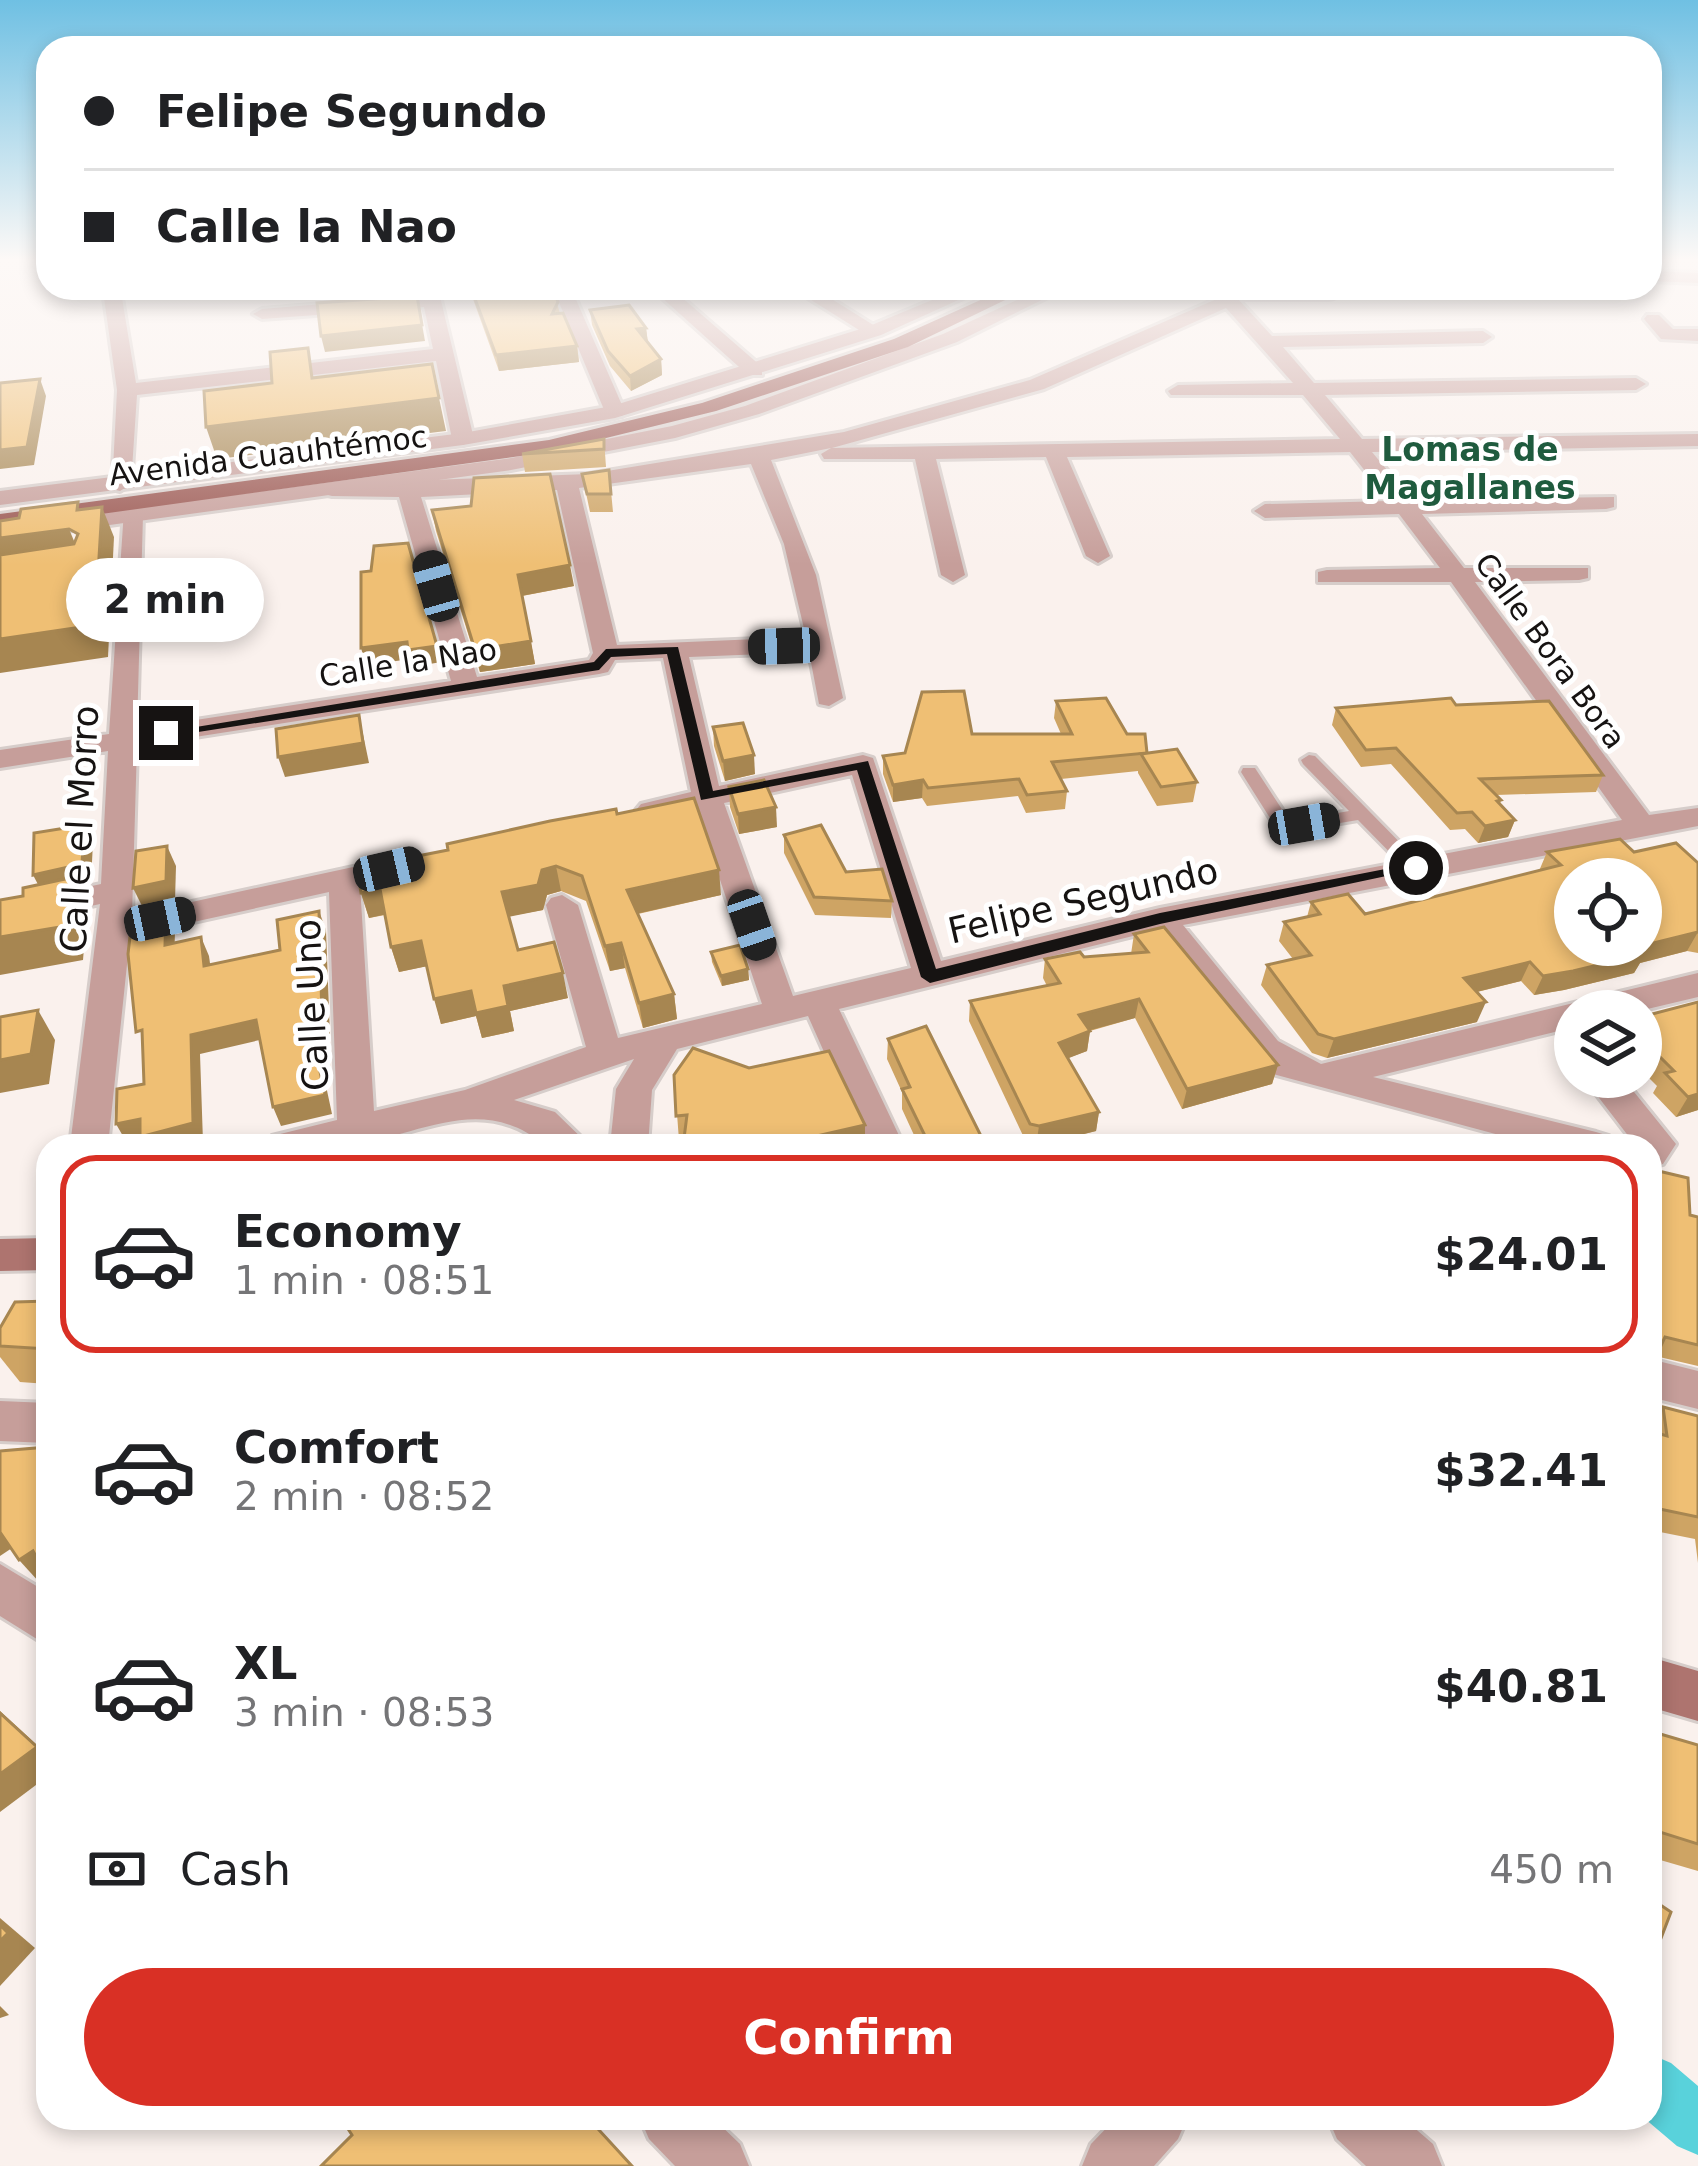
<!DOCTYPE html>
<html lang="en">
<head>
<meta charset="utf-8">
<style>
	body { margin:0; font-family:"DejaVu Sans",sans-serif; background:#f6f6f6; color:#202124; height:100vh; display:flex; flex-direction:column; font-size:45px; white-space:nowrap }
	* { box-sizing:border-box; margin:0 }
	p { font-size:39px; color:#757577 }
	.icon { flex:none; width:66px; height:66px; fill:none; stroke:currentColor; stroke-width:2; stroke-linecap:round; stroke-linejoin:round }
	.map { position:relative; flex:1; overflow:hidden }
	.sheet { position:absolute; left:36px; top:1134px; width:1626px; height:996px; display:flex; flex-direction:column; background:#fff; border-radius:36px; box-shadow:0 6px 18px #0003 }
	.sheet>* { flex:none }
	.top-card { position:absolute; left:36px; top:36px; width:1626px; height:264px; border-radius:36px; box-shadow:0 6px 18px #0003; display:grid; align-content:center; height:264px; padding:0 48px; background:#fff }
	.buttons { position:absolute; left:1554px; top:858px; display:grid; gap:24px }
	.buttons a { display:grid; place-items:center; width:108px; height:108px; border-radius:50%; background:#fff; box-shadow:0 6px 18px #0003; font-size:60px }
	.end { position:absolute; width:54px; height:54px; margin:-27px; border:15px solid #161312; background:#fff; box-shadow:0 0 0 6px #fff }
	.from { border-radius:50% }
	.bubble { position:absolute; height:84px; border-radius:42px; background:#fff; box-shadow:0 6px 18px #0003; font-size:39px; font-weight:700; line-height:84px; text-align:center }
	.car { position:absolute; width:36px; height:72px; margin:-36px -18px; border-radius:15px; box-shadow:0 0 9px 3px #0007; background:linear-gradient(#222 24%,#8ab4d8 0 40%,#222 0 76%,#8ab4d8 0 86%,#222 0) }
	.top-card b { display:flex; align-items:center; gap:42px; height:114px; font-size:45px }
	.top-card b+b { border-top:3px solid #e0e0e0 }
	.top-card i { width:30px; height:30px; background:#202124 }
	ul { padding:21px 0 0; list-style:none }
	li { display:flex; align-items:center; gap:36px; height:198px; margin:0 24px 18px; padding:0 24px; border:6px solid transparent; border-radius:36px }
	li div { flex:1 }
	li b { display:block; font-size:45px }
	li em { font-style:normal; font-weight:700 }
	li.on { border-color:#d93025 }
	li>.icon { width:108px; height:108px; stroke-width:1.5 }
	.pay { display:flex; align-items:center; gap:30px; height:132px; padding:0 48px; font-size:45px }
	.pay p { margin-inline-start:auto }
	.action { display:flex; gap:24px; margin-top:auto; padding:24px 48px }
	.action a { flex:1; height:138px; border-radius:72px; background:#d93025; color:#fff; font-size:48px; font-weight:700; line-height:138px; text-align:center }
	.map>svg:first-child { display:block }
	.lines { fill:none; stroke-linecap:round; stroke-linejoin:round }
	.canal { fill:#59d2db; fill-rule:evenodd }
	.service-casing { stroke:#d6cdca; stroke-width:6 }
	.minor-casing { stroke:#d6cdca; stroke-width:6 }
	.tertiary-casing { stroke:#d6cdca; stroke-width:6 }
	.secondary-casing { stroke:#d6cdca; stroke-width:6 }
	.primary-casing { stroke:#d6cdca; stroke-width:6 }
	.service { fill:#c69e9a; fill-rule:evenodd }
	.minor { fill:#c69e9a; fill-rule:evenodd }
	.tertiary { fill:#c69e9a; fill-rule:evenodd }
	.secondary { fill:#ae746f; fill-rule:evenodd }
	.primary { fill:#9a5650; fill-rule:evenodd }
	.wall { fill:#cea464 }
	.shaded-wall { fill:#a78651 }
	.building { fill:#efbf74; stroke:#a78651; stroke-width:3; fill-rule:evenodd }
	.route { fill:#161312 }
	.labels { text-anchor:middle; stroke-width:10; stroke-linejoin:round; paint-order:stroke }
	.far-street-label { font-size:30px; fill:#161312; stroke:#fff }
	.far-neighbourhood-label { font-size:33px; font-weight:bold; fill:#1f5b3e; stroke:#fff }
	.street-label { font-size:36px; fill:#161312; stroke:#fff }
</style>
</head>
<body>
<div class="map">
<svg width="1698" height="2166" viewBox="0 0 1698 2166">
	<rect width="100%" height="100%" fill="#faf1ed"/>
	<g class="lines">
		<!-- canal -->
		<polygon class="canal" points="1650,2054 1671,2063 1698,2086 1698,2155 1677,2146 1644,2118 1650,2118"/>
		<defs>
			<polygon id="service" points="1309,755 1315,756 1422,865 1425,869 1422,873 1410,873 1358,820 1304,829 1275,826 1241,772 1243,768 1255,768 1287,817 1304,819 1349,811 1303,764 1301,760"/>
			<g id="minor">
				<polygon points="1650,271 1698,273 1698,283 1650,281"/>
				<polygon points="109,288 127,288 122,298 136,383 433,349 424,307 262,319 253,314 262,309 422,296 420,288 438,288 474,439 463,445 452,439 436,361 137,395 131,484 120,491 112,489 117,390 104,298"/>
				<polygon points="553,288 571,288 625,412 622,416 605,412"/>
				<polygon points="651,288 671,288 762,367 762,375 748,375"/>
				<polygon points="792,288 814,288 883,331 867,335"/>
				<path d="M1180,288L1334,290V298L1328,299H1238L1272,336L1483,331L1492,337L1483,343L1283,347L1314,383L1636,378L1646,384L1636,390L1325,395L1362,439L1698,434V446L1372,452L1412,500L1614,497V507L1606,509L1422,514L1464,568H1588V578L1579,580L1475,582L1649,815L1698,808V826L1183,925L1278,1041L1321,1064L1698,973V997L1639,1011H1575V1027L1373,1077L1596,1132L1609,1136L1615,1146H1540L1273,1074L1254,1059L1153,931L839,1009L904,1146H866L808,1016L677,1049L652,1090L648,1146H610L616,1089L634,1059L514,1100L555,1112L590,1146H546C478,1089 415,1140 341,1146C317,1148 291,1146 266,1146L272,1136L337,1120L329,892L130,936L108,1146H70L100,904L0,926V906L101,884L108,751L0,768V750L109,734L124,510H140L143,515L137,729L451,681L399,497L332,496L324,494V484L589,474L844,432L1030,380L1219,298ZM1226,308L1293,383L1178,385L1168,391L1171,395H1303L1340,439L832,448L1044,389ZM831,448L821,454L824,459H915L941,575L953,582L965,575L936,459L1046,457L1086,556L1098,563L1110,556L1067,457L1350,452L1389,501L1265,504L1254,511L1265,518L1399,514L1440,568L1327,570L1318,572V582H1451L1622,820L1160,908L941,961L873,758L863,755L719,786L689,657L809,652L819,704L829,706L843,698L816,575L771,460ZM751,464L784,544L806,637L617,645L579,488ZM557,490L593,653L589,660L477,677L421,497ZM663,658L691,792L641,804L636,810L651,819L696,809L762,1004L618,1038L578,905L562,895L551,898L546,905L586,1047L465,1090L374,1111L360,885L415,873L419,866L415,859L404,856L132,915L137,746L599,674L608,672L615,660ZM852,775L911,968L793,996L724,803Z"/>
				<polygon points="1647,315 1659,315 1673,329 1698,329 1698,341 1661,339 1644,319"/>
				<polygon points="1583,1077 1622,1077 1676,1144 1663,1164 1650,1168 1650,1146 1636,1146"/>
				<polygon points="1650,1359 1698,1371 1698,1409 1650,1397"/>
				<polygon points="0,1401 48,1403 48,1443 0,1441"/>
				<polygon points="0,1564 48,1593 48,1646 0,1616"/>
				<polygon points="640,2118 713,2118 740,2144 749,2166 675,2166 649,2139"/>
				<polygon points="1116,2118 1187,2118 1178,2139 1154,2166 1082,2166 1091,2144"/>
				<polygon points="1328,2118 1403,2118 1433,2144 1442,2166 1366,2166 1337,2139"/>
			</g>
			<g id="tertiary">
				<polygon points="961,288 985,288 881,335 615,418 463,445 0,505 0,491 463,433 612,406 867,327"/>
				<polygon points="1043,288 1066,288 957,342 759,414 675,438 511,470 0,540 0,526 511,458 672,426 745,406 943,334"/>
			</g>
			<g id="secondary">
				<polygon points="48,1238 48,1270 0,1271 0,1239"/>
				<polygon points="1650,1657 1698,1671 1698,1721 1650,1707"/>
			</g>
			<polygon id="primary" points="1007,288 1030,288 908,347 716,411 549,452 0,528 0,514 549,440 702,403 894,339"/>
		</defs>
		<!-- service casing -->
		<use href="#service" class="service-casing"/>
		<!-- minor casing -->
		<use href="#minor" class="minor-casing"/>
		<!-- tertiary casing -->
		<use href="#tertiary" class="tertiary-casing"/>
		<!-- secondary casing -->
		<use href="#secondary" class="secondary-casing"/>
		<!-- primary casing -->
		<use href="#primary" class="primary-casing"/>
		<!-- service -->
		<use href="#service" class="service"/>
		<!-- minor -->
		<use href="#minor" class="minor"/>
		<!-- tertiary -->
		<use href="#tertiary" class="tertiary"/>
		<!-- secondary -->
		<use href="#secondary" class="secondary"/>
		<!-- primary -->
		<use href="#primary" class="primary"/>
	</g>
	<!-- wall -->
	<g class="wall">
		<polygon points="469,288 552,288 560,313 577,346 579,362 499,371"/>
		<polygon points="590,310 646,328 648,343 661,359 662,375 631,391 610,366 592,325"/>
		<polygon points="604,439 606,467 525,472 522,454"/>
		<polygon points="609,470 613,512 590,512 582,474"/>
		<polygon points="432,510 574,586 522,596 535,664 480,672 436,531"/>
		<polygon points="1056,701 1127,734 1146,753 1197,782 1193,802 1157,806 1138,773 1138,771 1061,779 1067,791 1065,809 1026,813 1018,796 927,806 922,798 893,802 883,774 883,756 905,753 972,734 1061,734 1054,718"/>
		<polygon points="1456,705 1603,775 1596,792 1496,795 1501,800 1500,804 1515,820 1508,837 1478,843 1465,829 1450,830 1391,764 1361,767 1332,725 1336,708"/>
		<polygon points="713,727 755,774 725,781 714,746"/>
		<polygon points="729,787 777,827 739,834 730,807"/>
		<polygon points="617,814 721,895 638,914 674,994 677,1019 643,1028 625,968 610,971 586,901 561,891 547,895 543,910 509,916 518,950 568,998 510,1011 514,1031 482,1038 476,1016 441,1024 427,966 399,972 391,947 385,915 369,918 361,893"/>
		<polygon points="784,835 892,901 891,918 815,915 784,853"/>
		<polygon points="1547,852 1634,852 1698,863 1698,953 1687,951 1640,963 1634,973 1564,990 1534,995 1521,981 1477,992 1477,1022 1327,1058 1312,1053 1261,985 1267,965 1293,959 1279,941 1284,922 1307,917 1311,902 1365,914 1539,871"/>
		<polygon points="1134,934 1278,1065 1272,1084 1182,1109 1135,1018 1090,1031 1087,1051 1068,1058 1099,1112 1096,1131 1036,1146 1027,1144 969,1021 970,1001 1047,986 1043,978 1045,959 1131,954"/>
		<polygon points="711,952 748,969 749,980 722,986 712,962"/>
		<polygon points="1698,1002 1698,1110 1676,1117 1653,1093 1657,1086 1641,1070 1641,1017"/>
		<polygon points="888,1039 985,1144 985,1146 919,1146 902,1109 902,1092 887,1059"/>
		<polygon points="674,1075 865,1125 865,1146 683,1146 684,1140 679,1140"/>
		<polygon points="1650,1169 1690,1215 1698,1217 1698,1366 1655,1356 1650,1362"/>
		<polygon points="48,1301 48,1384 20,1382 0,1357 0,1328"/>
		<polygon points="1663,1407 1698,1416 1698,1563 1695,1539 1650,1530 1650,1423"/>
		<polygon points="1650,1731 1698,1745 1698,1871 1650,1857"/>
	</g>
	<!-- shaded-wall -->
	<g class="shaded-wall">
		<polygon points="417,296 425,341 325,352 321,336"/>
		<polygon points="646,328 648,343 637,329"/>
		<polygon points="577,346 579,362 499,371 496,355"/>
		<polygon points="661,359 662,375 631,391 630,376"/>
		<polygon points="40,379 46,396 34,465 0,469 0,450"/>
		<polygon points="439,398 446,431 217,459 206,427"/>
		<polygon points="102,507 114,537 108,657 0,673 0,639"/>
		<polygon points="69,529 82,560 0,555 0,538"/>
		<polygon points="570,565 574,586 521,596 518,575"/>
		<polygon points="531,641 535,664 480,672 475,650"/>
		<polygon points="407,642 437,646 441,662 413,667 411,659 366,665 361,648"/>
		<polygon points="359,715 369,763 285,777 278,757"/>
		<polygon points="754,755 755,774 725,781 723,761"/>
		<polygon points="923,780 922,798 893,802 893,785"/>
		<polygon points="776,807 777,827 739,834 738,814"/>
		<polygon points="1515,820 1508,837 1478,843 1485,826"/>
		<polygon points="84,825 93,842 91,882 74,885 87,911 83,960 0,975 0,937 42,892 33,875"/>
		<polygon points="167,846 176,866 175,901 143,908 133,888"/>
		<polygon points="556,866 561,891 547,895 543,910 508,917 502,892 542,870"/>
		<polygon points="719,870 721,895 631,915 627,890"/>
		<polygon points="380,889 387,914 369,918 361,893"/>
		<polygon points="319,911 326,930 330,1036 316,1039 332,1114 281,1126 273,1107"/>
		<polygon points="166,912 175,931 174,964 165,945"/>
		<polygon points="1698,932 1687,951 1640,963 1634,973 1564,990 1534,995 1543,976 1637,947"/>
		<polygon points="201,937 209,956 213,985 204,966"/>
		<polygon points="421,941 428,966 399,972 391,947"/>
		<polygon points="621,943 625,968 610,971 605,946"/>
		<polygon points="1530,962 1521,981 1456,997 1464,978"/>
		<polygon points="748,969 749,980 722,986 721,976"/>
		<polygon points="563,973 568,998 510,1011 514,1031 482,1038 476,1016 441,1024 434,999"/>
		<polygon points="674,994 677,1019 643,1028 639,1003"/>
		<polygon points="1139,999 1135,1018 1076,1034 1079,1015"/>
		<polygon points="1486,1002 1477,1022 1327,1058 1334,1039"/>
		<polygon points="38,1010 55,1040 49,1084 0,1093 0,1060"/>
		<polygon points="256,1020 264,1039 200,1054 203,1142 186,1146 145,1146 141,1139 127,1143 116,1124 140,1119 191,1035"/>
		<polygon points="1090,1031 1087,1051 1056,1063 1059,1043"/>
		<polygon points="1278,1065 1272,1084 1182,1109 1187,1089"/>
		<polygon points="1698,1094 1698,1110 1676,1117 1688,1097"/>
		<polygon points="1099,1112 1096,1131 1036,1146 1039,1126"/>
		<polygon points="865,1125 865,1146 773,1146"/>
		<polygon points="0,1529 15,1546 0,1556"/>
		<polygon points="33,1551 48,1577 40,1583 19,1560"/>
		<polygon points="0,1711 48,1755 48,1776 0,1812"/>
		<polygon points="0,1918 35,1948 0,1986"/>
		<polygon points="0,2006 9,2015 0,2018"/>
	</g>
	<!-- building -->
	<g class="building">
		<polygon points="471,288 552,288 558,302 552,314 563,313 577,346 496,355"/>
		<polygon points="417,296 422,325 321,336 317,303"/>
		<polygon points="629,305 646,328 637,329 661,359 630,376 608,351 590,310"/>
		<polygon points="308,348 312,378 432,364 439,398 206,427 204,391 272,383 270,352"/>
		<polygon points="40,379 27,447 0,450 0,383"/>
		<polygon points="604,439 604,449 522,454"/>
		<polygon points="609,470 611,494 587,494 582,474"/>
		<polygon points="550,474 570,565 518,575 531,641 475,650 432,510 471,506 474,478"/>
		<polygon points="78,502 77,510 102,507 95,625 0,639 0,555 74,544 78,534 69,529 0,538 0,521 19,518 21,509"/>
		<polygon points="408,543 437,646 408,650 407,642 361,648 361,572 371,571 374,546"/>
		<polygon points="964,691 972,734 1072,734 1056,701 1106,698 1127,734 1145,734 1147,753 1052,762 1067,791 1027,795 1019,779 928,788 923,780 893,785 883,756 905,753 922,692"/>
		<polygon points="1451,698 1456,705 1549,701 1603,775 1480,779 1501,800 1497,801 1515,820 1485,826 1472,812 1457,813 1396,748 1366,750 1336,708"/>
		<polygon points="359,715 363,743 278,757 276,729"/>
		<polygon points="743,723 754,755 723,761 713,727"/>
		<polygon points="1177,749 1197,782 1161,787 1141,754"/>
		<polygon points="764,780 776,807 738,814 729,787"/>
		<polygon points="694,798 719,870 627,890 674,994 639,1003 621,943 605,946 582,876 556,866 542,870 538,885 502,892 518,950 554,942 563,973 504,986 508,1006 476,1013 471,991 434,999 421,941 391,947 380,889 361,893 357,868 448,850 447,844 550,821 616,809 617,814"/>
		<polygon points="84,825 82,864 33,875 34,833"/>
		<polygon points="821,825 846,872 882,869 892,901 814,897 784,835"/>
		<path d="M1620,839L1634,852L1676,843L1698,863V932L1637,947L1644,954L1573,971L1543,976L1530,962L1464,978L1486,1002L1334,1039L1318,1034L1267,965L1311,955L1284,922L1320,914L1311,902L1348,894L1365,914L1561,865L1547,852ZM1575,879H1641V945H1575Z"/>
		<polygon points="167,846 166,881 133,888 136,851"/>
		<polygon points="70,878 66,926 0,937 0,900 23,896 23,888"/>
		<polygon points="319,911 322,1017 309,1020 325,1095 273,1107 256,1020 191,1035 193,1123 140,1137 140,1119 116,1124 117,1089 144,1084 142,1030 136,1032 128,954 132,919 166,912 165,945 201,937 204,966 280,950 277,920"/>
		<polygon points="1164,927 1278,1065 1187,1089 1139,999 1079,1015 1090,1031 1059,1043 1099,1112 1039,1126 1030,1124 970,1001 1060,983 1045,959 1080,952 1084,957 1148,952 1134,934"/>
		<polygon points="740,945 748,969 721,976 711,952"/>
		<polygon points="1698,1002 1698,1094 1688,1097 1665,1073 1674,1071 1641,1038 1641,1017"/>
		<polygon points="38,1010 31,1054 0,1060 0,1017"/>
		<polygon points="926,1026 985,1144 977,1146 930,1146 902,1089 910,1087 888,1039"/>
		<polygon points="693,1048 749,1068 829,1051 865,1125 773,1146 683,1146 687,1115 676,1116 674,1075"/>
		<polygon points="1539,1139 1566,1146 1540,1146"/>
		<polygon points="1650,1169 1688,1178 1690,1215 1698,1217 1698,1345 1665,1337 1659,1350 1650,1347"/>
		<polygon points="48,1301 48,1349 0,1346 0,1328 15,1302"/>
		<polygon points="1663,1407 1698,1416 1698,1517 1650,1507 1650,1431 1667,1436"/>
		<polygon points="48,1447 48,1578 33,1551 19,1560 0,1532 0,1451"/>
		<polygon points="0,1713 37,1747 0,1774"/>
		<polygon points="1650,1731 1698,1745 1698,1844 1650,1829"/>
		<polygon points="1650,1898 1671,1912 1650,1967"/>
		<polygon points="0,1925 8,1933 0,1941"/>
		<polygon points="341,2118 487,2118 493,2126 499,2118 588,2118 632,2166 321,2166 352,2135"/>
	</g>
	<!-- sky -->
	<linearGradient id="sky" x2="0" y2="1"><stop stop-color="#6fc0e3"/><stop offset="0.46" stop-color="#fdf9f7"/><stop offset="1" stop-color="#fdf9f7" stop-opacity="0"/></linearGradient>
	<rect width="1698" height="565" fill="url(#sky)"/>
	<!-- route -->
	<polygon class="route" points="678,647 713,791 868,761 936,969 1160,913 1416,863 1424,868 1160,924 930,983 921,977 857,770 701,800 667,654 611,657 599,670 166,737 159,733 594,662 606,649"/>
	<g class="labels">
		<!-- far-street labels -->
		<g class="far-street-label">
			<text transform="translate(268 456) rotate(-7)" y="10">Avenida Cuauhtémoc</text>
			<text transform="translate(1550 651) rotate(54)" y="10">Calle Bora Bora</text>
			<text transform="translate(408 663) rotate(-9)" y="10">Calle la Nao</text>
		</g>
		<!-- far-neighbourhood labels -->
		<g class="far-neighbourhood-label">
			<text x="1470" y="461">Lomas de<tspan x="1470" dy="38">Magallanes</tspan></text>
		</g>
		<!-- street labels -->
		<g class="street-label">
			<text transform="translate(79 829) rotate(-87)" y="13">Calle el Morro</text>
			<text transform="translate(1083 900) rotate(-13)" y="13">Felipe Segundo</text>
			<text transform="translate(311 1005) rotate(-93)" y="13">Calle Uno</text>
		</g>
	</g>
</svg>
<div class="buttons">
<a><svg class="icon" aria-label="locate" viewBox="0 0 24 24"><circle cx="12" cy="12" r="6"/><path d="M12 2v4M12 18v4M2 12h4M18 12h4"/></svg></a>
<a><svg class="icon" aria-label="layers" viewBox="0 0 24 24"><path d="M12 4l9 5-9 5-9-5zM3 14l9 5 9-5"/></svg></a>
</div>
<i class="end from" style="left:1416px;top:868px"></i>
<i class="end" style="left:166px;top:733px"></i>
<div class="bubble" style="left:66px;top:558px;width:198px">2 min</div>
<i class="car" style="left:436px;top:586px;rotate:344deg"></i>
<i class="car" style="left:784px;top:646px;rotate:268deg"></i>
<i class="car" style="left:1304px;top:824px;rotate:80deg"></i>
<i class="car" style="left:389px;top:869px;rotate:77deg"></i>
<i class="car" style="left:160px;top:919px;rotate:78deg"></i>
<i class="car" style="left:752px;top:925px;rotate:161deg"></i>
<div class="top-card">
<b><i class="from"></i>Felipe Segundo</b>
<b><i></i>Calle la Nao</b>
</div>
<section class="sheet">
<ul>
<li class="on"><svg class="icon" aria-label="car" viewBox="0 0 24 24"><path d="M5 17H2v-5l4-1 3-4h7l3 4 3 1v5h-3M9 17h6M6 11h13"/><circle cx="7" cy="17" r="2"/><circle cx="17" cy="17" r="2"/></svg><div><b>Economy</b><p>1 min · 08:51</p></div><em>$24.01</em></li>
<li><svg class="icon" aria-label="car" viewBox="0 0 24 24"><path d="M5 17H2v-5l4-1 3-4h7l3 4 3 1v5h-3M9 17h6M6 11h13"/><circle cx="7" cy="17" r="2"/><circle cx="17" cy="17" r="2"/></svg><div><b>Comfort</b><p>2 min · 08:52</p></div><em>$32.41</em></li>
<li><svg class="icon" aria-label="car" viewBox="0 0 24 24"><path d="M5 17H2v-5l4-1 3-4h7l3 4 3 1v5h-3M9 17h6M6 11h13"/><circle cx="7" cy="17" r="2"/><circle cx="17" cy="17" r="2"/></svg><div><b>XL</b><p>3 min · 08:53</p></div><em>$40.81</em></li>
</ul>
<div class="pay"><svg class="icon" aria-label="cash" viewBox="0 0 24 24"><path d="M3 7h18v10H3z"/><circle cx="12" cy="12" r="2"/></svg>Cash<p>450 m</p></div>
<div class="action"><a>Confirm</a></div>
</section>
</div>
</body>
</html>
